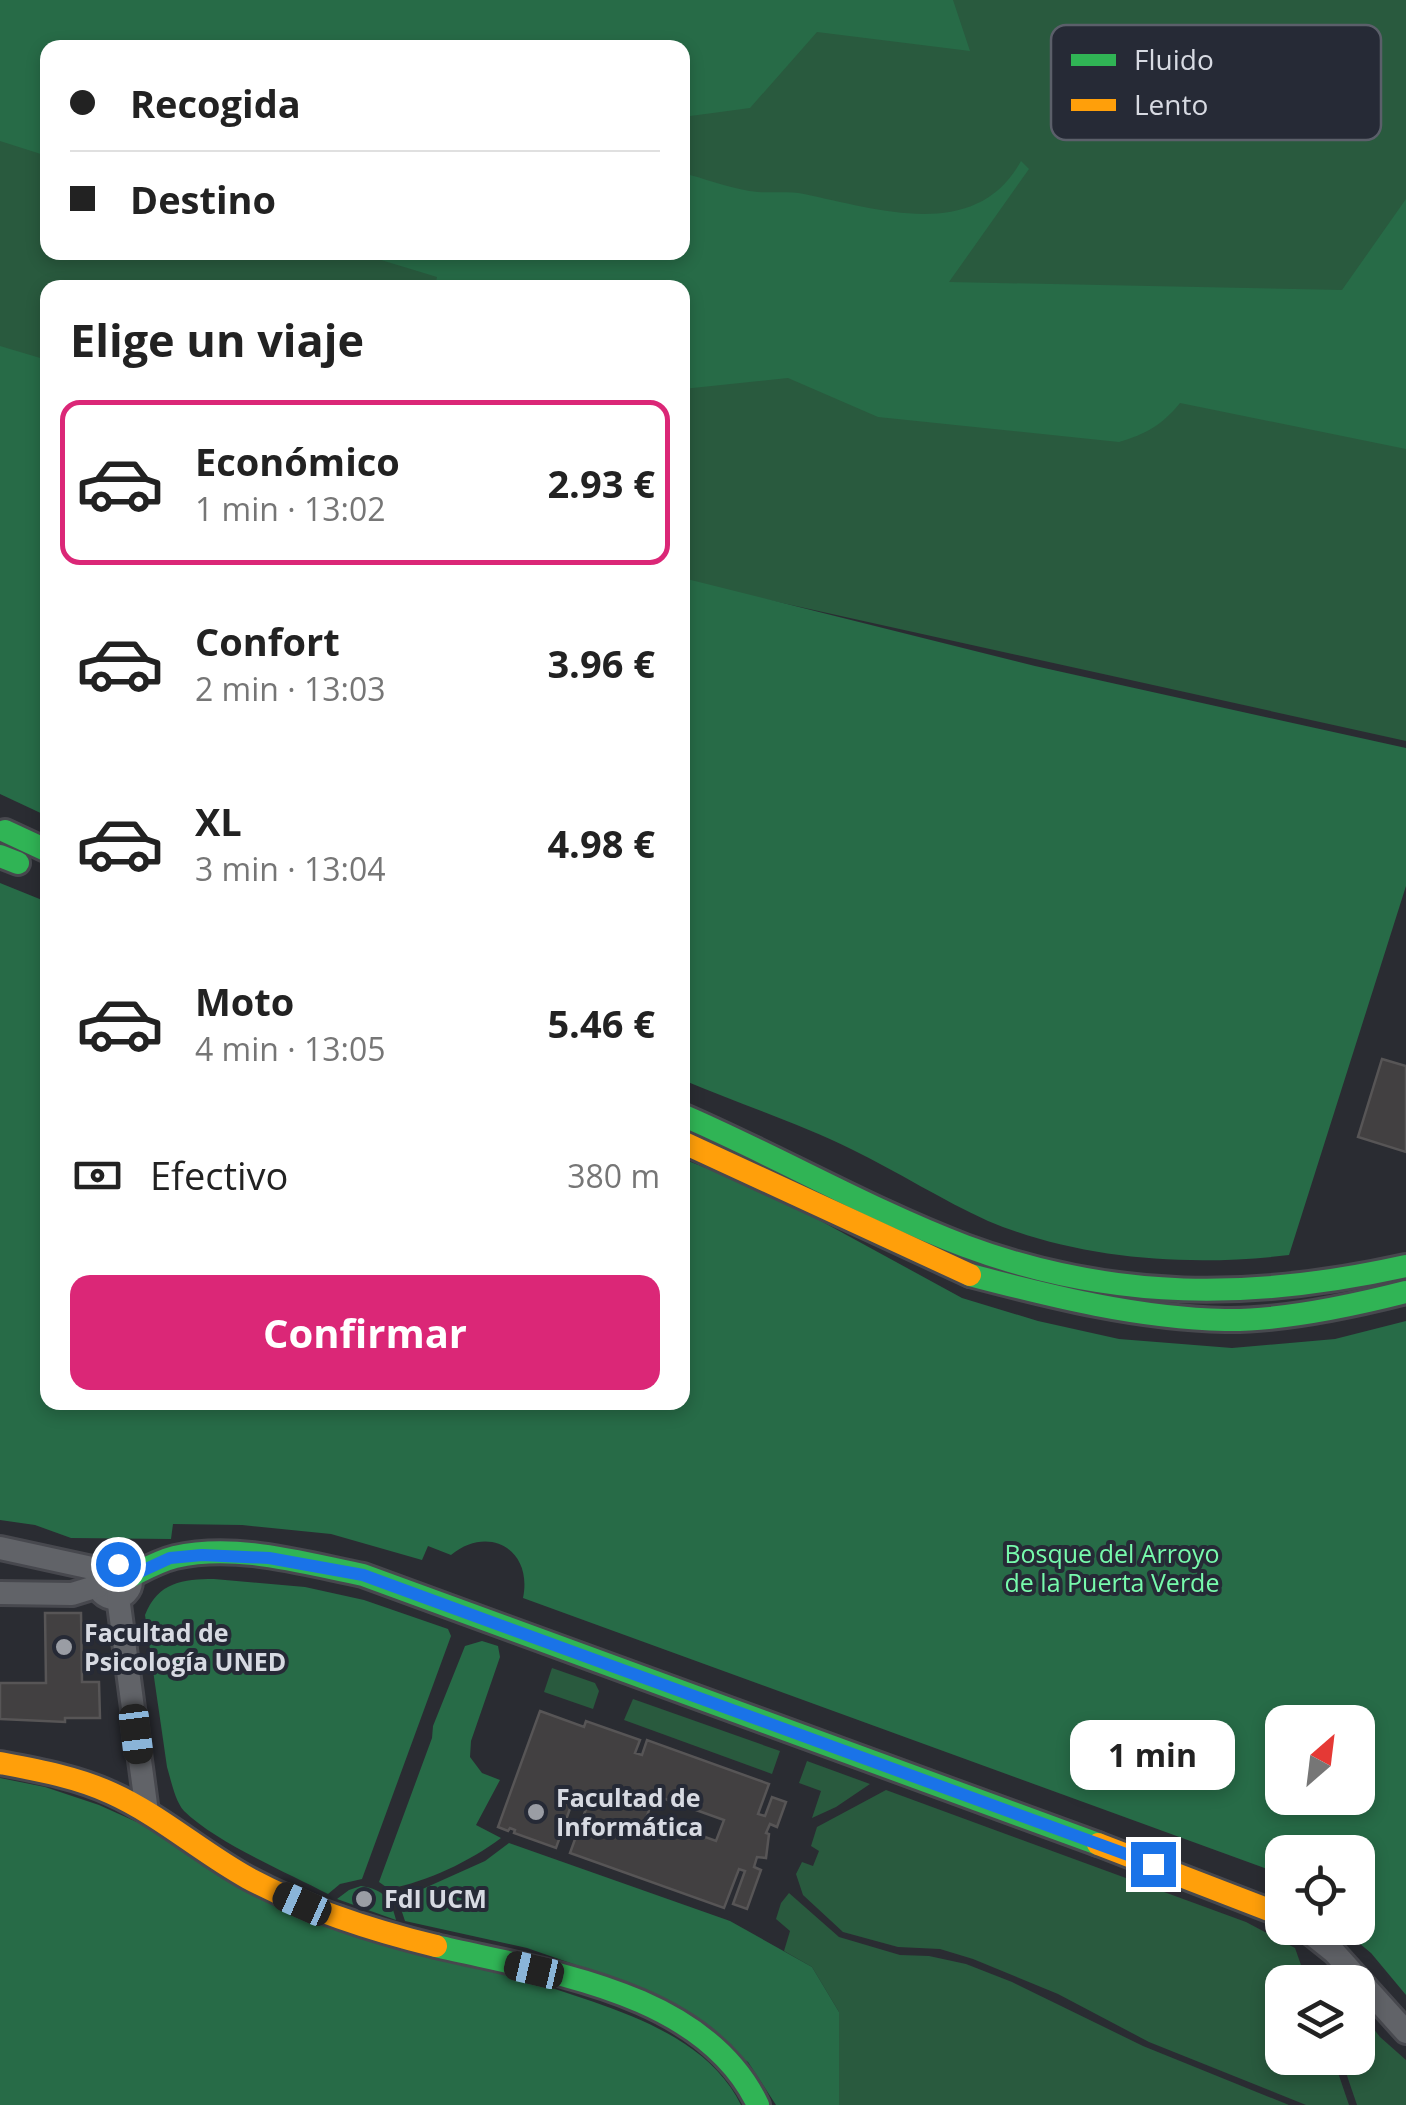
<!DOCTYPE html>
<html lang="es">
<head>
<meta charset="utf-8">
<style>
	body { margin:0; font-family:"Open Sans",sans-serif; background:#f6f6f6; color:#222; height:100vh; display:flex; flex-direction:column; font-size:38px; white-space:nowrap }
	* { box-sizing:border-box; margin:0 }
	p { font-size:32px; color:#767676 }
	.icon { flex:none; width:55px; height:55px; fill:none; stroke:currentColor; stroke-width:2; stroke-linecap:round; stroke-linejoin:round }
	.map { position:relative; flex:1; overflow:hidden }
	.sheet { position:absolute; left:40px; top:280px; width:650px; height:1130px; display:flex; flex-direction:column; background:#fff; border-radius:20px; box-shadow:0 5px 15px #0003 }
	.sheet>* { flex:none }
	.banner { position:absolute; left:40px; top:40px; width:650px; height:220px; border-radius:20px; box-shadow:0 5px 15px #0003; display:grid; align-content:center; height:220px; padding:0 30px; background:#fff }
	.needle { width:65px; rotate:28deg }
	.tools { position:absolute; left:1265px; top:1705px; display:grid; gap:20px }
	.tools a { display:grid; place-items:center; width:110px; height:110px; border-radius:20px; background:#fff; box-shadow:0 5px 15px #0003; font-size:50px }
	.end { position:absolute; width:45px; height:45px; margin:-22px; border:12px solid #1a73e8; background:#fff; box-shadow:0 0 0 5px #fff }
	.from { border-radius:50% }
	.bubble { position:absolute; height:70px; border-radius:20px; background:#fff; box-shadow:0 5px 15px #0003; font-size:32px; font-weight:700; line-height:70px; text-align:center }
	.car { position:absolute; width:30px; height:60px; margin:-30px -15px; border-radius:12px; box-shadow:0 0 8px 2px #0007; background:linear-gradient(#222 24%,#8ab4d8 0 40%,#222 0 76%,#8ab4d8 0 86%,#222 0) }
	.banner b { display:flex; align-items:center; gap:35px; height:95px; font-size:38px }
	.banner b+b { border-top:2px solid #e0e0e0 }
	.banner i { width:25px; height:25px; background:#222 }
	ul { padding:0; list-style:none }
	li { display:flex; align-items:center; gap:30px; height:165px; margin:0 20px 15px; padding:0 10px; border:5px solid transparent; border-radius:20px }
	li div { flex:1 }
	li b { display:block; font-size:38px }
	li em { font-style:normal; font-weight:700 }
	li.active { border-color:#db2777 }
	li>.icon { width:90px; height:90px; stroke-width:1.5 }
	h2 { padding:0 30px; font-size:45px; line-height:120px }
	.pay { display:flex; align-items:center; gap:25px; height:110px; padding:0 30px; font-size:38px }
	.pay p { margin-inline-start:auto }
	.primary-button { display:flex; gap:20px; margin-top:auto; padding:20px 30px }
	.primary-button a { flex:1; height:115px; border-radius:20px; background:#db2777; color:#fff; font-size:40px; font-weight:700; line-height:115px; text-align:center }
	.map>svg:first-child { display:block }
	.green { fill:#295a3e; fill-rule:evenodd }
	.forest { fill:#276b47; fill-rule:evenodd }
	.building { fill:#424041; stroke:#575556; stroke-width:2.5; fill-rule:evenodd }
	.lines { fill:none; stroke-linecap:round; stroke-linejoin:round }
	.street-casing { stroke:#47484e; stroke-width:28 }
	.fast-casing { stroke:#47484e; stroke-width:28 }
	.slow-casing { stroke:#47484e; stroke-width:28 }
	.street { stroke:#616368; stroke-width:22 }
	.fast { stroke:#30b455; stroke-width:22 }
	.slow { stroke:#ff9f0a; stroke-width:22 }
	.route { stroke:#1a73e8; stroke-width:12 }
	.poi-dot { fill:#9a9da4; stroke:#262a36; stroke-width:4 }
	.labels { text-anchor:middle; stroke-width:8; stroke-linejoin:round; paint-order:stroke }
	.park-label { font-size:25px; fill:#77faac; stroke:#262a36 }
	.poi-label { font-size:25px; font-weight:bold; fill:#d7dae2; stroke:#262a36; text-anchor:start }
	.key { fill:#262a36; stroke:#5b5f6a; stroke-width:2.5 }
	.key-label { font-size:28px; fill:#d7dae2 }
</style>
</head>
<body>
<div class="map">
<svg width="1406" height="2105" viewBox="0 0 1406 2105">
	<rect width="100%" height="100%" fill="#2a2c32"/>
	<!-- green -->
	<g class="green">
		<path d="M0,0H1406V741L683,581L682,288H48L47,440L0,430ZM48,48H682V252H48Z"/>
		<polygon points="552,1668 595,1683 599,1691 593,1709 544,1692"/>
		<polygon points="633,1699 780,1751 772,1774 624,1720"/>
		<polygon points="807,1761 870,1784 836,1807 812,1818 821,1791 799,1783"/>
		<polygon points="886,1790 1246,1922 1295,1948 1307,1982 1282,1982 1282,2058 1333,2058 1349,2105 1306,2105 1149,2042 1058,1994 973,1959 940,1949 898,1947 843,1932 803,1895 796,1874 802,1862 813,1866 819,1851 811,1846 817,1827"/>
		<polygon points="789,1893 839,1937 900,1955 929,1956 966,1964 1012,1982 1143,2046 1289,2105 839,2105 839,2012 812,1967 784,1951 790,1931 776,1919 781,1903"/>
		<polygon points="1358,2009 1380,2037 1406,2060 1406,2105 1357,2105 1341,2058 1358,2058"/>
	</g>
	<!-- forest -->
	<g class="forest">
		<polygon points="0,0 953,0 970,51 817,32 750,108 683,117 682,48 48,48 47,156 0,141"/>
		<path d="M1021,161L1029,169L949,282L1342,290L1406,199V449L1180,403C1162,425 1146,434 1119,442L878,417L788,378L683,389L682,288L435,287L437,277L358,253L682,252L683,179L690,175C712,181 735,190 758,192C773,193 789,191 804,194C877,209 976,243 1021,161Z"/>
		<polygon points="0,346 47,360 47,816 0,794"/>
		<path d="M683,578L1035,666L1406,748V886L1289,1255C1191,1267 1081,1260 988,1221C942,1200 898,1172 853,1150C797,1122 739,1104 683,1080Z"/>
		<path d="M0,883L47,902L48,1402H682L683,1159L766,1191L962,1298L1038,1321L1119,1339L1232,1348L1335,1339L1406,1321V1995L1371,1953L1341,1928H1358V1852H1282V1892L1266,1886L1270,1870L523,1598C533,1550 489,1524 451,1555L428,1546L422,1560L331,1534L242,1525L173,1524L171,1539L71,1538L35,1525L0,1520ZM1282,1722H1358V1798H1282Z"/>
		<path d="M214,1579L305,1587L364,1600L448,1629L451,1636L362,1879L340,1884L328,1894C286,1872 217,1843 184,1811C175,1801 171,1780 167,1767L145,1615C158,1582 183,1579 214,1579Z"/>
		<path d="M482,1641L498,1646L500,1657L471,1741L470,1757L482,1773L500,1780L476,1825L501,1838C469,1862 428,1881 389,1889L379,1882L432,1738L433,1726L465,1646Z"/>
		<path d="M0,1778L45,1787L99,1805C235,1867 377,1919 516,1975C572,1997 634,2010 685,2044C708,2059 729,2080 741,2105H0Z"/>
		<polygon points="509,1843 730,1921 812,1967 839,2012 839,2105 776,2105 748,2062 579,1966 527,1948 405,1921 398,1900 485,1861"/>
		<path d="M361,1886C383,1889 391,1899 396,1920L337,1899L349,1890Z"/>
	</g>
	<!-- building -->
	<g class="building">
		<polygon points="1382,1059 1406,1066 1406,1152 1358,1137"/>
		<polygon points="45,1613 81,1613 82,1682 99,1682 100,1718 65,1718 65,1722 0,1719 0,1683 46,1683"/>
		<path d="M540,1711L584,1727L586,1721L640,1740L635,1753L642,1755L647,1740L769,1784L758,1814L765,1816L772,1797L786,1802L777,1827L770,1824L766,1833L769,1834L766,1858L757,1857L754,1867L761,1870L747,1909L733,1904L745,1871L739,1869L724,1908L570,1853L586,1809L572,1803L556,1848L514,1833L515,1830L510,1828L508,1831L498,1827ZM654,1795L724,1820L716,1841L647,1816Z"/>
	</g>
	<g class="lines">
		<defs>
			<g id="street">
				<polyline points="0,1548 101,1570"/>
				<circle cx="114" cy="1581" r="17"/>
				<polyline points="0,1593 72,1594 98,1586"/>
				<polyline points="118,1597 147,1812"/>
				<polyline points="1304,1928 1334,1952 1406,2032"/>
			</g>
			<g id="fast">
				<polyline points="5,831 48,851"/>
				<polyline points="0,856 18,863"/>
				<path d="M682,1115C777,1156 868,1209 965,1246C1113,1301 1253,1300 1406,1266"/>
				<path d="M970,1275C1054,1297 1138,1318 1225,1320C1283,1321 1351,1306 1406,1292"/>
				<path d="M131,1576C145,1569 159,1561 175,1557C236,1543 303,1563 363,1575L1098,1844"/>
				<path d="M436,1946C546,1972 704,1991 758,2105"/>
			</g>
			<g id="slow">
				<polyline points="682,1142 970,1275"/>
				<path d="M0,1763C37,1770 76,1777 111,1793C160,1815 201,1852 248,1878C308,1910 370,1930 436,1946"/>
				<polyline points="1098,1844 1282,1915"/>
			</g>
		</defs>
		<!-- street casing -->
		<use href="#street" class="street-casing"/>
		<!-- fast casing -->
		<use href="#fast" class="fast-casing"/>
		<!-- slow casing -->
		<use href="#slow" class="slow-casing"/>
		<!-- street -->
		<use href="#street" class="street"/>
		<!-- fast -->
		<use href="#fast" class="fast"/>
		<!-- slow -->
		<use href="#slow" class="slow"/>
	</g>
	<g class="lines">
		<!-- route -->
		<polyline class="route" points="118,1564 131,1576 170,1558 202,1555 269,1558 363,1575 1153,1864"/>
	</g>
	<!-- markers -->
	<g class="poi-dot">
		<circle cx="64" cy="1647" r="10"/>
		<circle cx="536" cy="1812" r="10"/>
		<circle cx="364" cy="1899" r="10"/>
	</g>
	<g class="labels">
		<!-- park labels -->
		<g class="park-label">
			<text x="1112" y="1563">Bosque del Arroyo<tspan x="1112" dy="29">de la Puerta Verde</tspan></text>
		</g>
		<!-- poi labels -->
		<g class="poi-label">
			<text x="84" y="1642">Facultad de<tspan x="84" dy="29">Psicología UNED</tspan></text>
			<text x="556" y="1807">Facultad de<tspan x="556" dy="29">Informática</tspan></text>
			<text x="384" y="1908">FdI UCM</text>
		</g>
	</g>
	<!-- legend -->
	<rect x="1051" y="25" width="330" height="115" rx="15" class="key"/>
	<rect x="1071" y="54" width="45" height="12" fill="#30b455"/>
	<rect x="1071" y="99" width="45" height="12" fill="#ff9f0a"/>
	<g class="key-label">
		<text x="1134" y="70">Fluido</text>
		<text x="1134" y="115">Lento</text>
	</g>
</svg>
<div class="tools">
<a><svg class="needle" viewBox="-14 -14 28 28"><path d="M0-13l5 13h-10z" fill="#e53935"/><path d="M0 13l5-13h-10z" fill="#767676"/></svg></a>
<a><svg class="icon" aria-label="locate" viewBox="0 0 24 24"><circle cx="12" cy="12" r="6"/><path d="M12 2v4M12 18v4M2 12h4M18 12h4"/></svg></a>
<a><svg class="icon" aria-label="layers" viewBox="0 0 24 24"><path d="M12 4l9 5-9 5-9-5zM3 14l9 5 9-5"/></svg></a>
</div>
<i class="end from" style="left:118px;top:1564px"></i>
<i class="end" style="left:1153px;top:1864px"></i>
<div class="bubble" style="left:1070px;top:1720px;width:165px">1 min</div>
<i class="car" style="left:136px;top:1734px;rotate:173deg"></i>
<i class="car" style="left:302px;top:1904px;rotate:294deg"></i>
<i class="car" style="left:534px;top:1970px;rotate:283deg"></i>
<div class="banner">
<b><i class="from"></i>Recogida</b>
<b><i></i>Destino</b>
</div>
<section class="sheet">
<h2>Elige un viaje</h2>
<ul>
<li class="active"><svg class="icon" aria-label="car" viewBox="0 0 24 24"><path d="M5 17H2v-5l4-1 3-4h7l3 4 3 1v5h-3M9 17h6M6 11h13"/><circle cx="7" cy="17" r="2"/><circle cx="17" cy="17" r="2"/></svg><div><b>Económico</b><p>1 min · 13:02</p></div><em>2.93 €</em></li>
<li><svg class="icon" aria-label="car" viewBox="0 0 24 24"><path d="M5 17H2v-5l4-1 3-4h7l3 4 3 1v5h-3M9 17h6M6 11h13"/><circle cx="7" cy="17" r="2"/><circle cx="17" cy="17" r="2"/></svg><div><b>Confort</b><p>2 min · 13:03</p></div><em>3.96 €</em></li>
<li><svg class="icon" aria-label="car" viewBox="0 0 24 24"><path d="M5 17H2v-5l4-1 3-4h7l3 4 3 1v5h-3M9 17h6M6 11h13"/><circle cx="7" cy="17" r="2"/><circle cx="17" cy="17" r="2"/></svg><div><b>XL</b><p>3 min · 13:04</p></div><em>4.98 €</em></li>
<li><svg class="icon" aria-label="car" viewBox="0 0 24 24"><path d="M5 17H2v-5l4-1 3-4h7l3 4 3 1v5h-3M9 17h6M6 11h13"/><circle cx="7" cy="17" r="2"/><circle cx="17" cy="17" r="2"/></svg><div><b>Moto</b><p>4 min · 13:05</p></div><em>5.46 €</em></li>
</ul>
<div class="pay"><svg class="icon" aria-label="cash" viewBox="0 0 24 24"><path d="M3 7h18v10H3z"/><circle cx="12" cy="12" r="2"/></svg>Efectivo<p>380 m</p></div>
<div class="primary-button"><a>Confirmar</a></div>
</section>
</div>
</body>
</html>
